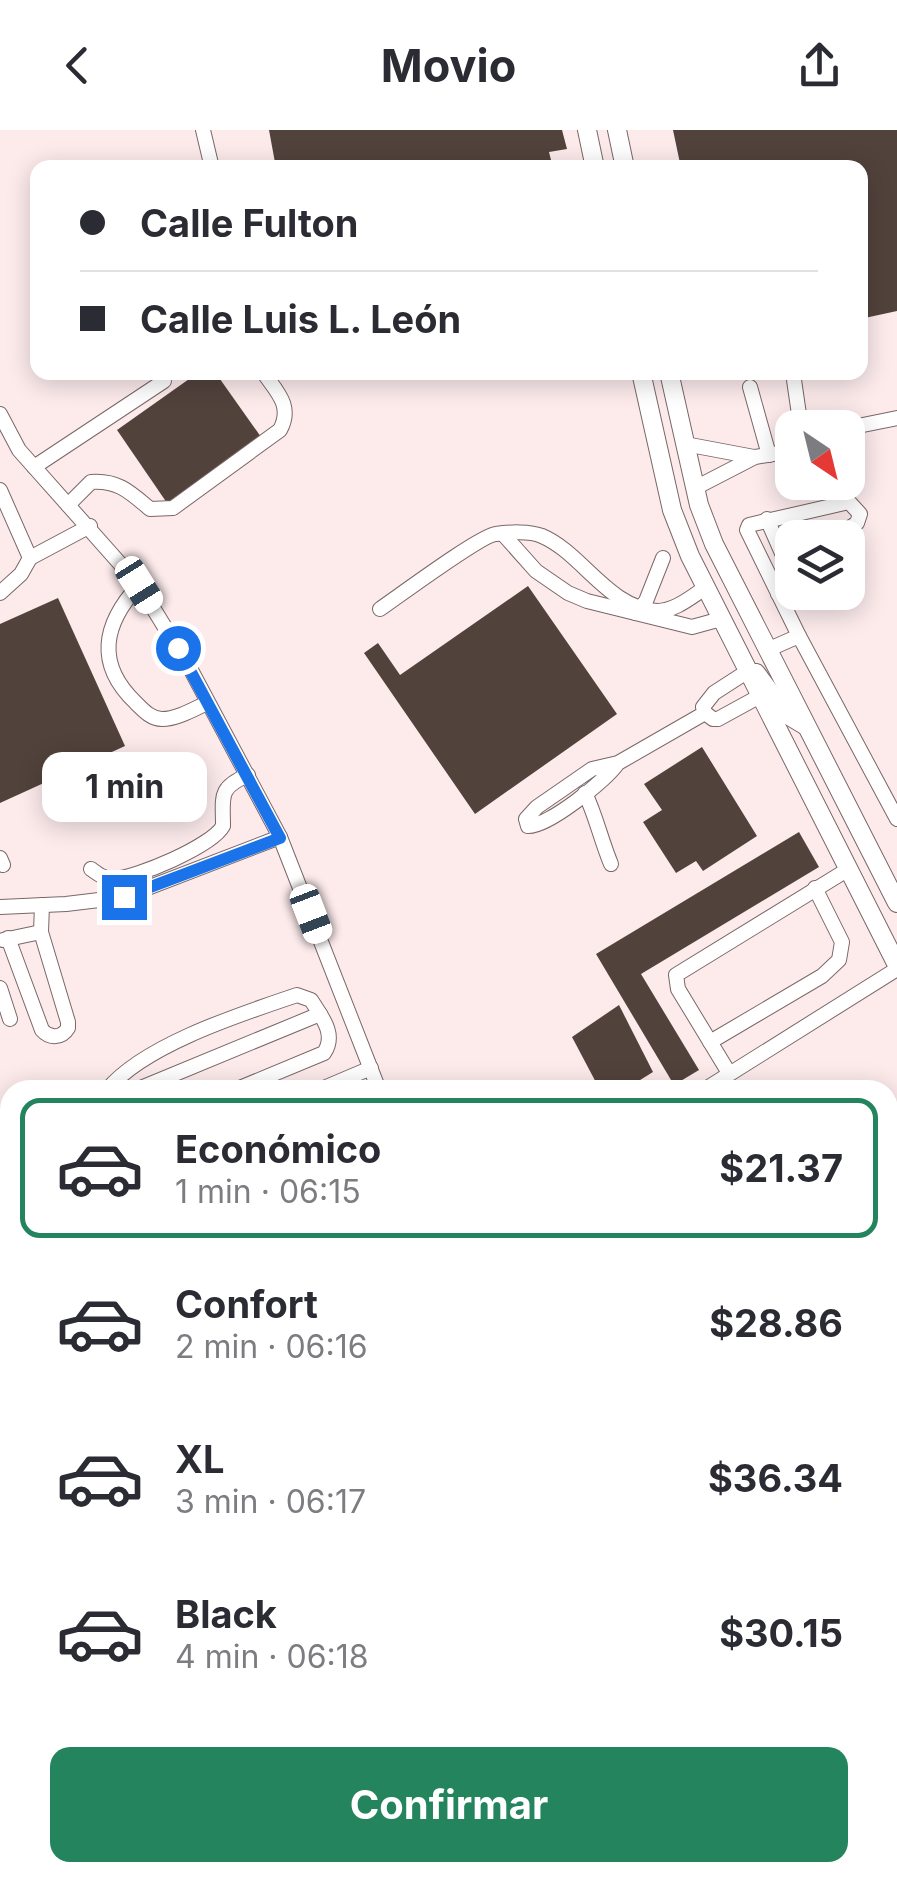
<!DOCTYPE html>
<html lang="es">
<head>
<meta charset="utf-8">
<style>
	body { margin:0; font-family:Inter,sans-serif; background:#f7f7f7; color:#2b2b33; height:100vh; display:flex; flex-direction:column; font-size:38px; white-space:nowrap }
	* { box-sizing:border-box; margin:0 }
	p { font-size:32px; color:#7c7c81 }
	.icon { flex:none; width:55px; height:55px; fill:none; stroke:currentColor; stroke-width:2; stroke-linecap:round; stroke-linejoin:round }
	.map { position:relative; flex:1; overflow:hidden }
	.panel { position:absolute; left:0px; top:950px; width:898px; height:802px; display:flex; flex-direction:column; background:#fff; border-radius:30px 30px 0 0; box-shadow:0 5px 25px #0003 }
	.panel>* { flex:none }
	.banner { position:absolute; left:30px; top:30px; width:838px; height:220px; border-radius:20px; box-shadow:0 5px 25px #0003; display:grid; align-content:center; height:220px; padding:0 50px; background:#fff }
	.needle { width:65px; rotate:145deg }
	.controls { position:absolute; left:775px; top:280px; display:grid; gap:20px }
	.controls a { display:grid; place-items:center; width:90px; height:90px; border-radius:20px; background:#fff; box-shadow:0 5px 25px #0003; font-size:50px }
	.end { position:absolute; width:45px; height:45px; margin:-22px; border:12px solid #1a73e8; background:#fff; box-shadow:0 0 0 5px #fff }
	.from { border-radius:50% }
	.bubble { position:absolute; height:70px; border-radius:20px; background:#fff; box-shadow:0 5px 25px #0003; font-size:32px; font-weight:700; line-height:70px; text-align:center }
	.car { position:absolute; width:30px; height:60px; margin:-30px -15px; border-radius:12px; box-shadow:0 0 8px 2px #0007; background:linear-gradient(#fff 24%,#345 0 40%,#fff 0 76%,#345 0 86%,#fff 0) }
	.banner b { display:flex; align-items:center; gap:35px; height:95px; font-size:38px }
	.banner b+b { border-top:2px solid #e1e1e2 }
	.banner i { width:25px; height:25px; background:#2b2b33 }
	ul { padding:18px 0 0; list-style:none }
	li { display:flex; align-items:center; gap:30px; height:140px; margin:0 20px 15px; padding:0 30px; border:5px solid transparent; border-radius:20px }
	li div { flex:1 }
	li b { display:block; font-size:38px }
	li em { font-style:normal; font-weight:700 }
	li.active { border-color:#23845d }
	li>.icon { width:90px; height:90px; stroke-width:1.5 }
	.primary-button { display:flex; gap:20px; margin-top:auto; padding:20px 50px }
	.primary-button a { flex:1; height:115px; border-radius:20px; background:#23845d; color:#fff; font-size:40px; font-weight:700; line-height:115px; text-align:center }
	header { display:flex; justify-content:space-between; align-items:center; height:130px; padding:0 50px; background:#fff; font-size:45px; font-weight:700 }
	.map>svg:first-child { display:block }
	.green { fill:#f1b86d }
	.building { fill:#52423c }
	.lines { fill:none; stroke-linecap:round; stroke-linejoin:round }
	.minor-casing { stroke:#7a6768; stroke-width:16 }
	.major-casing { stroke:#7a6768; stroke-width:20 }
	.path { stroke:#998c8d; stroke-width:2.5; stroke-dasharray:8 5; stroke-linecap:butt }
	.minor { stroke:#fff; stroke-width:14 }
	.major { stroke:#fff; stroke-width:18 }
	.route { stroke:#1a73e8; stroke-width:12 }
</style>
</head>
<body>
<header><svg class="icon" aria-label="back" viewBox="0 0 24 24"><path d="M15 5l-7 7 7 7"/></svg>Movio<svg class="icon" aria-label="share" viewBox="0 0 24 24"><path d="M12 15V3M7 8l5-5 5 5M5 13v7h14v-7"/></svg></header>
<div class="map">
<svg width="897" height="1751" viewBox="0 0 897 1751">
	<rect width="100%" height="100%" fill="#fdebec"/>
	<!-- green -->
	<g class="green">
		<polygon points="10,1298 10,1650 0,1649 0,1311"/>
		<polygon points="156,1743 383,1743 370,1751 166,1751"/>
	</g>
	<!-- building -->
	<g class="building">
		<polygon points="269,0 562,0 567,19 549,22 553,38 358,38 358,33 323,38 276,38"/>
		<polygon points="673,0 897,0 897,181 860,189 860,38 681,38"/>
		<polygon points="199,242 215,242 261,307 167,373 117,300"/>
		<polygon points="528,456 617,584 475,684 364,523 378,513 400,545"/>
		<polygon points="58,468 125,616 0,673 0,494"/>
		<polygon points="702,617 757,706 703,741 696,731 676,743 643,692 662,680 644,654"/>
		<polygon points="799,702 819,737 641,844 699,940 674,955 596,824"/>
		<polygon points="619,875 653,942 624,960 600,960 572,907"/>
	</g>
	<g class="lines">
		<defs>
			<g id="minor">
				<polyline points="203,0 212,38"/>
				<polyline points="794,250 801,298"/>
				<polyline points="750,257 769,325"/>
				<polyline points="0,284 19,320 139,455 191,540 280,707 379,960"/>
				<polyline points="848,298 897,288"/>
				<polyline points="685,314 754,327"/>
				<polyline points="34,337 164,251"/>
				<polyline points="695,358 755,327 785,322 792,318"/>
				<polyline points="0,360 30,428"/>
				<path d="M68,375L91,352C118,350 130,362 150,379L173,378L280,300C293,276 277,262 263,242"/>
				<polyline points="767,389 792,446 788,458 778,464"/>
				<polyline points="503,404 536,441 568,463 587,471 692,497 721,489"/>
				<path d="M139,455C103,494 95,534 136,573C143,580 151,589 162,589C177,589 194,579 207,573"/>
				<polyline points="0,463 21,444 30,428 90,396"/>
				<path d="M380,479C399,466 481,405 496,404C509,402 530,401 542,406C582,423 609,479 657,481C675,481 691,467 705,458"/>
				<polyline points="636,483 646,471 663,428"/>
				<polyline points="799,506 747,400 749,395 849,372 860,384 857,393 834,408"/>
				<polyline points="767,520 799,506 897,689"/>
				<polyline points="705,583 703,577 714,563 748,541"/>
				<polyline points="705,583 713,589 718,589 760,566"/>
				<path d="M618,633C606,650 548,697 528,696L526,689L537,677L592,639L618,633L705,583"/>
				<path d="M585,663C596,686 601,710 611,734"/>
				<polyline points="0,728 3,735"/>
				<path d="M91,739C98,744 104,749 113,749C137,748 212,716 223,696C223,666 218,658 248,645"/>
				<polyline points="0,777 66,774 124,767 280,707"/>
				<path d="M8,808L42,900C50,909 62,908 68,898V892L41,802L42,775"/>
				<polyline points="3,810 41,802"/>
				<polyline points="0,858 10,889"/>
				<polyline points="710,912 822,846 839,830 842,812 815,758"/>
				<polyline points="729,943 678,859 676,845 847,740"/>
				<path d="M107,960C144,915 241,884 297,865L311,870C321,886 337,904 324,923L235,960"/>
				<polyline points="136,960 320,884"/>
				<polyline points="319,960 371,938"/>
				<polyline points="704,960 897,839"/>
				<polyline points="0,1116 10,1104"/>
				<polyline points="888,1120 897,1129"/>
				<polyline points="0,1165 10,1179"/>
				<polyline points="888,1178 897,1175"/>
				<polyline points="0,1225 10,1209"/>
				<polyline points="0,1265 10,1251"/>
				<polyline points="0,1288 10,1275"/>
				<polyline points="888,1302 897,1295"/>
				<polyline points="0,1331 10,1322"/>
				<polyline points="888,1382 897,1401"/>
				<polyline points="888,1515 897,1510"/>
				<polyline points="888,1569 897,1564"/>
				<polyline points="0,1609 10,1611"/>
				<polyline points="0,1641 10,1643"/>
				<polyline points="0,1704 10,1706"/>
				<polyline points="84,1742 94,1751"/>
				<polyline points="171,1742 179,1751"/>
				<polyline points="825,1742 829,1751"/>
				<polyline points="473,1751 479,1742"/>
				<polyline points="568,1751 569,1742"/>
			</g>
			<g id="major">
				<polyline points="587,0 595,38"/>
				<polyline points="617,0 625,38"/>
				<polyline points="641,242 672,380 690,426 897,835"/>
				<polyline points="669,242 699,375 714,414 897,773"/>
				<polyline points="756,543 786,584 806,596"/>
			</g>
		</defs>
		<!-- minor casing -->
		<use href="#minor" class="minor-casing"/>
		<!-- major casing -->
		<use href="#major" class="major-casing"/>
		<!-- path -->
		<polyline class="path" points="888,1239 897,1232"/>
		<!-- minor -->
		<use href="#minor" class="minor"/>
		<!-- major -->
		<use href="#major" class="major"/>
	</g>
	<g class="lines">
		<!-- route -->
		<polyline class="route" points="124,767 280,708 178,518"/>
	</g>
</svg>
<div class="controls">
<a><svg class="needle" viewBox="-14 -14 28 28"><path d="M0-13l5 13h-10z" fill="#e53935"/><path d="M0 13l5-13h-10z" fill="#7c7c81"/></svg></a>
<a><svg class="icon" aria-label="layers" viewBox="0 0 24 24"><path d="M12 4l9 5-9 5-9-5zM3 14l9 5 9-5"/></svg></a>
</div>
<i class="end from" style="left:178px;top:518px"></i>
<i class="end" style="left:124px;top:767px"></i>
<div class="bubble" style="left:42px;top:622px;width:165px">1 min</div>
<i class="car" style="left:139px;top:455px;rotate:148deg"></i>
<i class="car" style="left:311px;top:784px;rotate:159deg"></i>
<div class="banner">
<b><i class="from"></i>Calle Fulton</b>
<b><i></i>Calle Luis L. León</b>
</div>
<section class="panel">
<ul>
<li class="active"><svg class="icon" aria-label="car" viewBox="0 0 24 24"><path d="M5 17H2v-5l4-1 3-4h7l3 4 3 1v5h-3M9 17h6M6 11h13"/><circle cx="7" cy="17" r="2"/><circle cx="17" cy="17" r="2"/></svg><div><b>Económico</b><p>1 min · 06:15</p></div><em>$21.37</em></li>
<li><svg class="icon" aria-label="car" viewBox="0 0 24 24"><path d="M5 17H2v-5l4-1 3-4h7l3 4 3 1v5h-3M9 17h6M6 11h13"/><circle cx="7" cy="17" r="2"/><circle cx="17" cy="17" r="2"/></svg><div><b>Confort</b><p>2 min · 06:16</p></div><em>$28.86</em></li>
<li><svg class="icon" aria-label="car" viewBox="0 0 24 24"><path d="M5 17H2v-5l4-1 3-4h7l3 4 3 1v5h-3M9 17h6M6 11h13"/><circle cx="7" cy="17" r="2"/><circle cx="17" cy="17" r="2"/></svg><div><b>XL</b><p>3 min · 06:17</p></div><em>$36.34</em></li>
<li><svg class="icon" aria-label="car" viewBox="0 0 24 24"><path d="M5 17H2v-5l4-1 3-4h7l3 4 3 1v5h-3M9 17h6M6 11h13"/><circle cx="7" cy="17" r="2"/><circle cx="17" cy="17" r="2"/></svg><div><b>Black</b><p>4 min · 06:18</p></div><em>$30.15</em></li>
</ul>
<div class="primary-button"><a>Confirmar</a></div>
</section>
</div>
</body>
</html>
